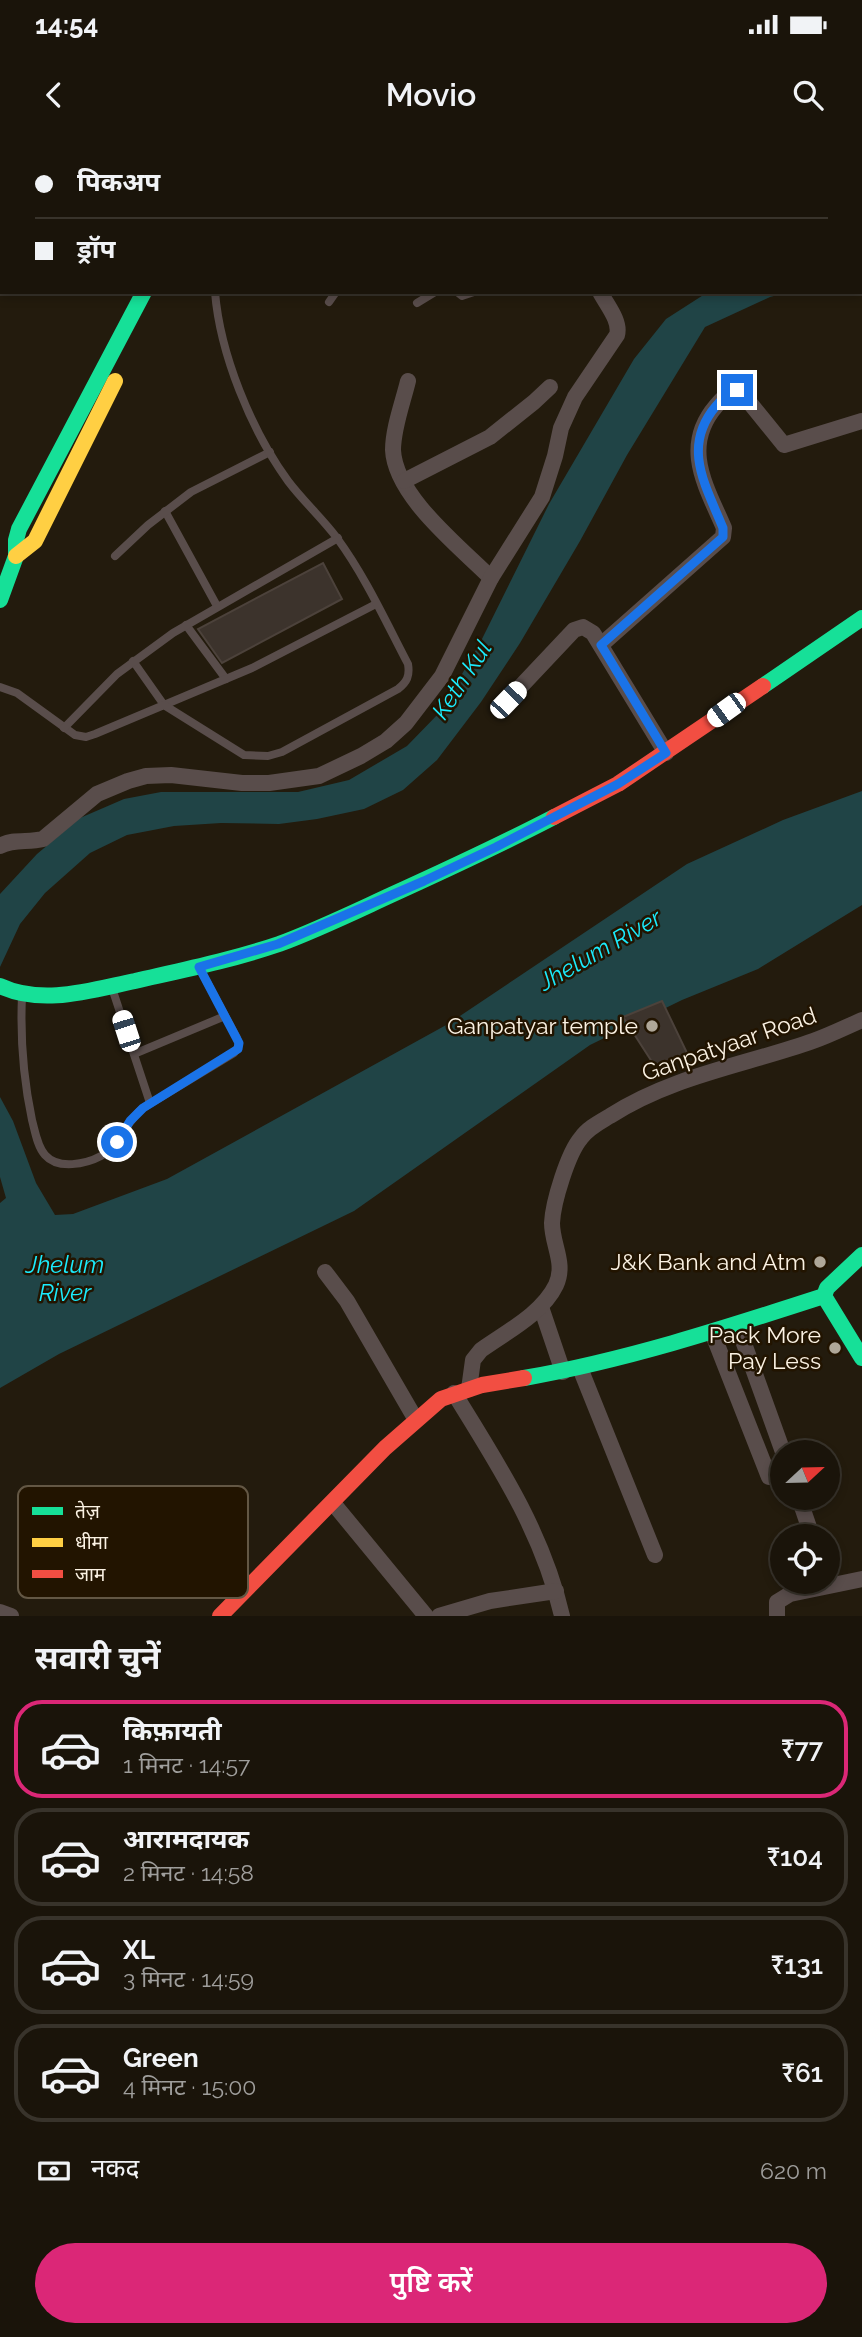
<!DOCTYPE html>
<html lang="hi">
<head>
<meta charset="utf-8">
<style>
	body { margin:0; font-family:Raleway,"Noto Sans Devanagari",sans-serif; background:#231d13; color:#f1f3f6; height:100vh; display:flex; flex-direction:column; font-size:26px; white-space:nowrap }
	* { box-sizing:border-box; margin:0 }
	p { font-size:23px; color:#9f9e9c }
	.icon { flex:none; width:38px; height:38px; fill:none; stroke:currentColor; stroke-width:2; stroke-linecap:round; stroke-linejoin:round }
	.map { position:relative; height:1476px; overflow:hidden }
	.panel { display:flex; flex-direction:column; background:#1a140a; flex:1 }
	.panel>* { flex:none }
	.hud { position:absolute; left:0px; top:0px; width:863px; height:154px; box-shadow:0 4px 10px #0003,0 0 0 2px #38332b; display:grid; align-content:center; height:154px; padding:0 35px; background:#1a140a }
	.needle { width:46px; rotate:68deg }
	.fabs { position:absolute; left:770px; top:1300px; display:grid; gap:14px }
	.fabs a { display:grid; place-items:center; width:70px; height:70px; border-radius:50%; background:#1a140a; box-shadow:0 4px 10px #0003,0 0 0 2px #38332b; font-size:35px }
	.end { position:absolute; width:32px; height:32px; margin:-16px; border:9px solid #1a73e8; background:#fff; box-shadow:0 0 0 4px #fff }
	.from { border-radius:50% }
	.car { position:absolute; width:21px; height:42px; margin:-21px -10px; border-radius:9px; box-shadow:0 0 5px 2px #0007; background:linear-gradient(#fff 24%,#345 0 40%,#fff 0 76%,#345 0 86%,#fff 0) }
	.hud b { display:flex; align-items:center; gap:24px; height:66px; font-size:26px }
	.hud b+b { border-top:2px solid #38332b }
	.hud i { width:18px; height:18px; background:#f1f3f6 }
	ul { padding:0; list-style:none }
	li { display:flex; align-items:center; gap:21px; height:98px; margin:0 14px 10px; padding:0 21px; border:4px solid #38332b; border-radius:28px }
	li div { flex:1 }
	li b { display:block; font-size:26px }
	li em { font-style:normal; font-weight:600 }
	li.active { border-color:#db2777 }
	li>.icon { width:63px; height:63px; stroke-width:1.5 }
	h2 { padding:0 35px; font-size:32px; line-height:84px }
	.pay { display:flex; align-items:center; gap:18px; height:77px; padding:0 35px; font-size:26px }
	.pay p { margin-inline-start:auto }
	.button { display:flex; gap:14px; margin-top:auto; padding:14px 35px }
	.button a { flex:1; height:80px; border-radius:42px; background:#db2777; color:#fff; font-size:28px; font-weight:600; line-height:80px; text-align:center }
	.status { display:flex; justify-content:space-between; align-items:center; height:49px; padding:0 35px; background:#1a140a; direction:ltr }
	.status svg { height:19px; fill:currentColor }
	header { display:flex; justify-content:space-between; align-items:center; height:91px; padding:0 35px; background:#1a140a; font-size:32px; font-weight:600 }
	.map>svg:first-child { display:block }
	.water { fill:#204446 }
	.building { fill:#3c332c; stroke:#4c423b; stroke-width:2 }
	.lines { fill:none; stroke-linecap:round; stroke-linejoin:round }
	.lane { stroke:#594d4b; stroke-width:8 }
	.street { stroke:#594d4b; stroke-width:16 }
	.fast { stroke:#16e098; stroke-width:16 }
	.slow { stroke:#ffcf43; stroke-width:16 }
	.jam { stroke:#f24e42; stroke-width:16 }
	.route { stroke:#1a73e8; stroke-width:9 }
	.poi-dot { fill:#afa798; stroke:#221400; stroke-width:2.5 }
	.labels { text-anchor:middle; stroke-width:5; stroke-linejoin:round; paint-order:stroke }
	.poi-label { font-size:23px; fill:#fbf2e3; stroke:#221400; text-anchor:end }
	.street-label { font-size:23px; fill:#fbf2e3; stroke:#221400 }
	.water-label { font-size:24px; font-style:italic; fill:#1bebfc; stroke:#221400 }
	.key { fill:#221400; stroke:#635744; stroke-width:2 }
	.key-label { font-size:19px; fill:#fbf2e3 }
</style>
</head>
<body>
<div class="status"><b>14:54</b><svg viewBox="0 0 49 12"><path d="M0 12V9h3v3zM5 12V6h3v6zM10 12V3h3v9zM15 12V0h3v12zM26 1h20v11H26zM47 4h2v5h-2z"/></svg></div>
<header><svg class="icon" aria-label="back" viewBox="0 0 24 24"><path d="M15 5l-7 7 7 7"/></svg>Movio<svg class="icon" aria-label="search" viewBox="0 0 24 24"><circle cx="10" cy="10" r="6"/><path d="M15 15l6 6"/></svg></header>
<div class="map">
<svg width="862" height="1476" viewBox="0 0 862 1476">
	<rect width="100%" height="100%" fill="#231b0d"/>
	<!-- water -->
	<g class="water">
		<polygon points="708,152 789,152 770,157 705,187 627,315 580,401 520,503 481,562 437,620 403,650 364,669 317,679 279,684 221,683 174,686 127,695 90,713 45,753 20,784 0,827 0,754 37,714 80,678 124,659 161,652 298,652 349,640 407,606 440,572 480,503 549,364 634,219 666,179"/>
		<polygon points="862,651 862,765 758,829 682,860 590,905 354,1071 59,1214 0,1248 0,1063 6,1058 0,1037 0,957 13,981 36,1043 55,1075 73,1074 167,1039 448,884 687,724 783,680"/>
	</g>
	<!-- building -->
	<g class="building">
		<polygon points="323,423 342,459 222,523 198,489"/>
		<polygon points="662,861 688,915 656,928 623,877"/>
	</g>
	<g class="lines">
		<!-- lane -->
		<g class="lane">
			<polyline points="500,0 502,2"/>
			<polyline points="304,2 305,0"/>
			<polyline points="443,2 444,0"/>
			<polyline points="457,152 462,156 474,152"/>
			<polyline points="329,162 336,152"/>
			<polyline points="417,163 435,152"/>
			<polyline points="165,371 217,466"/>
			<polyline points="115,416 148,385 191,352 270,312"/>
			<polyline points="186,485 226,539"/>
			<polyline points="133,521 164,565 252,528 376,464"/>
			<path d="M0,547L17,553L75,595L86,597L95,594L164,565L244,615L268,616L282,612L398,549C407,542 410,536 408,524C386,482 365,436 337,398C322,378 303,361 288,341C251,290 220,214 215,152"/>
			<polyline points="64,588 117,534 173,493 338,398"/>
			<polyline points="112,848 150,963"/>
			<path d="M22,856C20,900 23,937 32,980C35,991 37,1006 45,1015C58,1030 86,1024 101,1016C121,1005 126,981 143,968L234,913C238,908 240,905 237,898L200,829"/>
			<polyline points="134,914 225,876"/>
		</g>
		<!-- street -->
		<g class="street">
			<polyline points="530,0 531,2"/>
			<polyline points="741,2 743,0"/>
			<polyline points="830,2 833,0"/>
			<polyline points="0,36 2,37"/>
			<polyline points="0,108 2,108"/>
			<path d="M408,241C403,262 393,288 393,310C395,356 460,407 491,438"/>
			<polyline points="404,341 490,297 534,262 550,247"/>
			<path d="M601,505L723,397L724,388C706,346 681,307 716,266C722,259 728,252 737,250L741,252L784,305L862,281"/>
			<polyline points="508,560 574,490 583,487 593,493 666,613"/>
			<path d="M0,706C14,698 28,703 43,699L97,654L128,641L146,636L171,635L242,643H269L319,636L361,616L386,601L406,583L442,536L491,438L542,357L555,316L561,288L575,257L617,195C621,181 606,164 600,152"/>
			<polyline points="325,1132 347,1161 416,1280"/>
			<polyline points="541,1167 563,1232"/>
			<polyline points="737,1184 783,1312"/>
			<polyline points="712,1192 769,1337"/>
			<polyline points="580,1228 655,1415"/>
			<path d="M469,1249L473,1220L481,1210C506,1192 542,1174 556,1145C566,1123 552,1105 552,1083C553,1062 568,1013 581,998C588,988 600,982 610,976C672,936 745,925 813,901C830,895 846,887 862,880"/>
			<path d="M454,1253C498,1324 543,1393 562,1476"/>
			<polyline points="799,1358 812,1396"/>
			<polyline points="333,1363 426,1476"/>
			<polyline points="0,1472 11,1476"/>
			<polyline points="439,1476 490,1461 556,1451"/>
			<polyline points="777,1476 777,1462 790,1454 862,1439"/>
		</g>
		<!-- fast -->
		<g class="fast">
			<polyline points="244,2 245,0"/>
			<polyline points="0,460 16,416 16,400 19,389 144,152"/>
			<polyline points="763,546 862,478"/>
			<path d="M0,846C43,866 91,850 135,841C183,830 232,820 279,804C317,790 354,772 391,755C446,730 500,705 554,677"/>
			<polyline points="862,1115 827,1148 824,1156 862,1218"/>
			<path d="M524,1238C627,1220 725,1188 824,1156"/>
		</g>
		<!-- slow -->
		<polyline class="slow" points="16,416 35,401 115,241"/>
		<!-- jam -->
		<g class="jam">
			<polyline points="554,677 618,644 763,546"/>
			<polyline points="220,1476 385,1308 441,1259 482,1245 524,1238"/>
		</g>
	</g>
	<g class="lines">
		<!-- route -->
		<path class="route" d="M117,1002L130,981L143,968L238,909L239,903L199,827L278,804L424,741L496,707L618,644L666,613L601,505L723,397V388C706,346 681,307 716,266C722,259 728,252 737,250"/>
	</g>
	<!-- markers -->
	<g class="poi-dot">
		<circle cx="652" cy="886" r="7"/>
		<circle cx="820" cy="1122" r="7"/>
		<circle cx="835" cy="1208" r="7"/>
	</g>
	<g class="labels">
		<!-- poi labels -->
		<g class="poi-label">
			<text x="638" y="894">Ganpatyar temple</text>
			<text x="806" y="1130">J&amp;K Bank and Atm</text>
			<text x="821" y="1203">Pack More<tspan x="821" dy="26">Pay Less</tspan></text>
		</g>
		<!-- street labels -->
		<g class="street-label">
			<text transform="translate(729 904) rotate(-19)" y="8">Ganpatyaar Road</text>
		</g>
		<!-- water labels -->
		<g class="water-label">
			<text transform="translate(462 540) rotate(-57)" y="8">Keth Kul</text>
			<text transform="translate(600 810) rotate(-30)" y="8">Jhelum River</text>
			<text x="65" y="1133">Jhelum<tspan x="65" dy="28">River</tspan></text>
		</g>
	</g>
	<!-- legend -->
	<rect x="18" y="1346" width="230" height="112" rx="10" class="key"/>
	<rect x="32" y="1367" width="31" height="8" fill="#16e098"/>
	<rect x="32" y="1398" width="31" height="9" fill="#ffcf43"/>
	<rect x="32" y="1430" width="31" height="8" fill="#f24e42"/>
	<g class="key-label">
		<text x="75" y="1378">तेज़</text>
		<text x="75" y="1409">धीमा</text>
		<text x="75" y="1441">जाम</text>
	</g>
</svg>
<div class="fabs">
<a><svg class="needle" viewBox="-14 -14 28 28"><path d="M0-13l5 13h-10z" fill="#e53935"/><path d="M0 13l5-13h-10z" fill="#9f9e9c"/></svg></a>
<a><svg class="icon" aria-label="locate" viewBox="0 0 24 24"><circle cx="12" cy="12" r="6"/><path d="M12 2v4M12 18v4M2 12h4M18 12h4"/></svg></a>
</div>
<i class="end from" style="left:117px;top:1002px"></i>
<i class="end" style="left:737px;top:250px"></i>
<i class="car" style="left:508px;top:560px;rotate:44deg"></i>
<i class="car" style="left:726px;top:570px;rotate:234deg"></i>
<i class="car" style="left:126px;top:891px;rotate:342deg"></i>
<div class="hud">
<b><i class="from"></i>पिकअप</b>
<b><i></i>ड्रॉप</b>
</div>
</div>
<section class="panel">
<h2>सवारी चुनें</h2>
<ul>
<li class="active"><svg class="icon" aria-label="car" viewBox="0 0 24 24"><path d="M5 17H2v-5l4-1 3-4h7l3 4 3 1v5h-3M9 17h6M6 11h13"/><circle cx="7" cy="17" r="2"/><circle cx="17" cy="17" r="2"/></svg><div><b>किफ़ायती</b><p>1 मिनट · 14:57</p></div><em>₹77</em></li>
<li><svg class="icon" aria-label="car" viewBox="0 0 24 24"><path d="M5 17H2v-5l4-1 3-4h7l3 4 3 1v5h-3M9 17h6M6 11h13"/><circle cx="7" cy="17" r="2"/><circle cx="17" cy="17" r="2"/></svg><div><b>आरामदायक</b><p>2 मिनट · 14:58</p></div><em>₹104</em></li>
<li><svg class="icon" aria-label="car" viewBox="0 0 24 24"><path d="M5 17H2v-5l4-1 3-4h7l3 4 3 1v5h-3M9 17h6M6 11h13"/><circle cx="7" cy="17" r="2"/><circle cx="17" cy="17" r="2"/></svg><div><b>XL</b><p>3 मिनट · 14:59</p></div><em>₹131</em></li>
<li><svg class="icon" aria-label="car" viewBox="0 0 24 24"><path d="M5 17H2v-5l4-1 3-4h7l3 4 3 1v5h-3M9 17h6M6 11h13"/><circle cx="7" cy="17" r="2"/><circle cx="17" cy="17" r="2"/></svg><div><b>Green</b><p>4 मिनट · 15:00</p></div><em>₹61</em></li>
</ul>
<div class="pay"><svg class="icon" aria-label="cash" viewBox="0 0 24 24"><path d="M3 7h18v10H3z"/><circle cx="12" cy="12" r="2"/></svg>नकद<p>620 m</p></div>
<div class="button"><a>पुष्टि करें</a></div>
</section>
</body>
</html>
